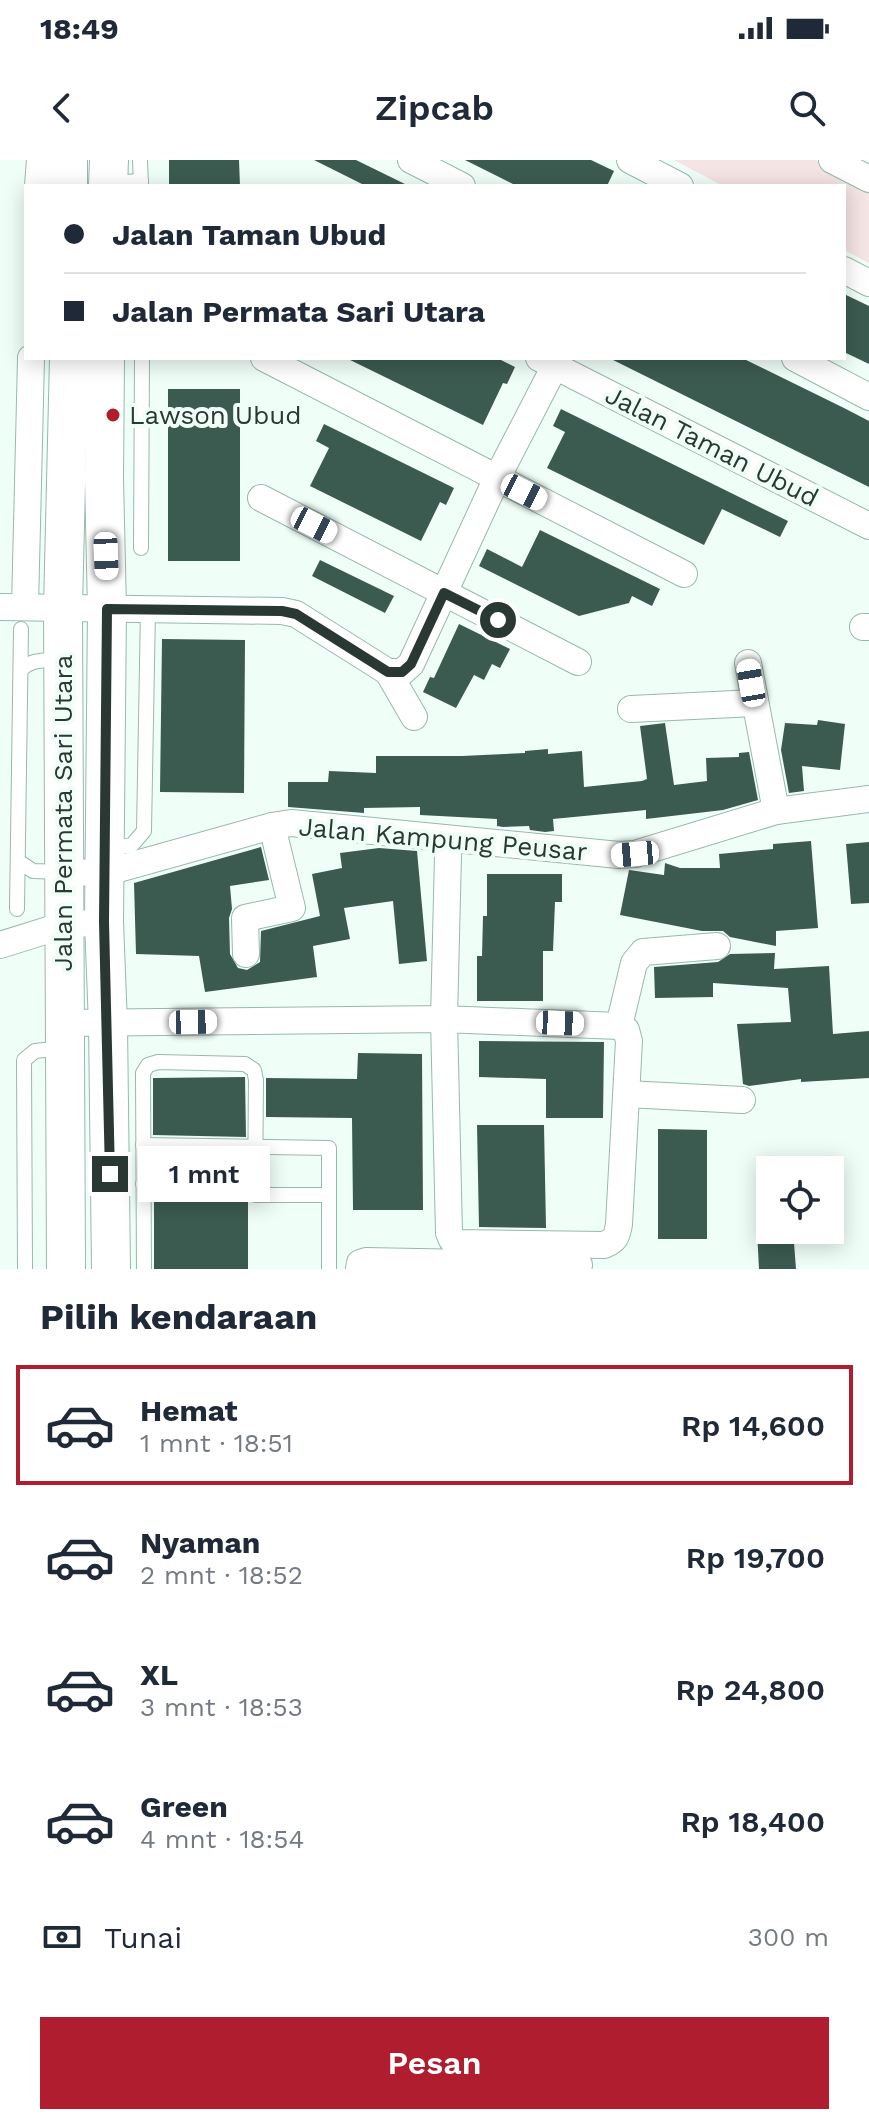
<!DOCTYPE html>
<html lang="id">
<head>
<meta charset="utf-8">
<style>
	body { margin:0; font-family:"Work Sans",sans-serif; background:#f2f2f3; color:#1f2937; height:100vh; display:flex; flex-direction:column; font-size:30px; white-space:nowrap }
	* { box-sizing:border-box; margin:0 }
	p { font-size:26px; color:#747a83 }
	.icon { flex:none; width:44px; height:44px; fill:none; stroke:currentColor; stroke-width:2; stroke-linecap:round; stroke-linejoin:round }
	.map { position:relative; height:1109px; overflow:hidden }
	.panel { display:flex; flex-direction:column; background:#fff; flex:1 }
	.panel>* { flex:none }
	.top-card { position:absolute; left:24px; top:24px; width:822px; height:176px; border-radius:0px; box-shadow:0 4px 20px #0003; display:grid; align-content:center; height:176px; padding:0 40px; background:#fff }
	.buttons { position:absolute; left:756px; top:996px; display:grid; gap:16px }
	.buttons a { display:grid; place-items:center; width:88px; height:88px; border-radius:0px; background:#fff; box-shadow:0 4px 20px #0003; font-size:40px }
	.end { position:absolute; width:36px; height:36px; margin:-18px; border:10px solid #2a3833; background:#fff; box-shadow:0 0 0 4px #fff }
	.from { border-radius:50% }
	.bubble { position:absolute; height:56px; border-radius:0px; background:#fff; box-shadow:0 4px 20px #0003; font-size:26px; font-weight:600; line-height:56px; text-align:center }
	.car { position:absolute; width:24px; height:48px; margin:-24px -12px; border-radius:10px; box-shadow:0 0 6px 2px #0007; background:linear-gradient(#fff 24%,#345 0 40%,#fff 0 76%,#345 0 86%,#fff 0) }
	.top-card b { display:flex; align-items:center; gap:28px; height:76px; font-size:30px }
	.top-card b+b { border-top:2px solid #e0e1e3 }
	.top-card i { width:20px; height:20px; background:#1f2937 }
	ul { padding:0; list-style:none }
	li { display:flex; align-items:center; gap:24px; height:120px; margin:0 16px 12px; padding:0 24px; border:4px solid transparent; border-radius:0px }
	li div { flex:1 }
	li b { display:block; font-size:30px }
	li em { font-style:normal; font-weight:600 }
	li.selected { border-color:#b01d2f }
	li>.icon { width:72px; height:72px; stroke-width:1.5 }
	h2 { padding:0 40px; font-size:36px; line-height:96px }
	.pay { display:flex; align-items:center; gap:20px; height:88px; padding:0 40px; font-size:30px }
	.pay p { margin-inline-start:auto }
	.button { display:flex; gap:16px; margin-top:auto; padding:16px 40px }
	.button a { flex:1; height:92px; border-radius:0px; background:#b01d2f; color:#fff; font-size:32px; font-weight:600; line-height:92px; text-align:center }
	.status { display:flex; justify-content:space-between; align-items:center; height:56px; padding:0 40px; background:#fff; direction:ltr }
	.status svg { height:22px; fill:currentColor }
	header { display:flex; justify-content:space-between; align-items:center; height:104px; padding:0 40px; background:#fff; font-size:36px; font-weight:600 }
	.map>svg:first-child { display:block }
	.green { fill:#f4e4e3 }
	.building { fill:#3c5b50 }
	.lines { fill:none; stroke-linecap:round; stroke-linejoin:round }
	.lane-casing { stroke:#97b9ac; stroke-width:16 }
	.street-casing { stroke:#97b9ac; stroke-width:28 }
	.secondary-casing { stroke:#97b9ac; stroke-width:40 }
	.lane { stroke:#fff; stroke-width:14 }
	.street { stroke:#fff; stroke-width:26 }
	.secondary { stroke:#fff; stroke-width:38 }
	.route { stroke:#2a3833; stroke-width:10 }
	.poi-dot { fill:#b01d2f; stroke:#f0fef8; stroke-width:3 }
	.labels { text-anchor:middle; stroke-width:8; stroke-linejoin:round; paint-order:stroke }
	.poi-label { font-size:26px; fill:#2a3833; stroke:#f0fef8; text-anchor:start }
	.street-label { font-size:26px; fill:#2a3833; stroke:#f0fef8 }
</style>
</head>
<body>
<div class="status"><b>18:49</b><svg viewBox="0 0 49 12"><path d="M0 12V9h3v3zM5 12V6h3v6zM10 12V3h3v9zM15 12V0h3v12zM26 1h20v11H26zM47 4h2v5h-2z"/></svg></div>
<header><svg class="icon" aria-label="back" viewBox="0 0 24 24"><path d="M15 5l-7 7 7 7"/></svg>Zipcab<svg class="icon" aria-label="search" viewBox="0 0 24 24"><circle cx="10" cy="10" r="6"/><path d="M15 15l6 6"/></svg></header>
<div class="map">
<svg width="869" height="1109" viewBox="0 0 869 1109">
	<rect width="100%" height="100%" fill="#f0fef8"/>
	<!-- green -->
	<polygon class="green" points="674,0 815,0 869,27 869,103 844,90 844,26 723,26"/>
	<!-- building -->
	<g class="building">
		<polygon points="169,0 239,0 240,26 169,26"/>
		<polygon points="314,0 356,0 409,26 366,26"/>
		<polygon points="465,0 591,0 614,11 607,26 517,26"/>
		<polygon points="844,134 869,146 869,204 844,192"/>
		<polygon points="346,198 497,198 515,207 507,224 503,223 483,265"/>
		<polygon points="609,198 742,198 844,248 869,261 869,327"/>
		<rect x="168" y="229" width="72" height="172"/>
		<polygon points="561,249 788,361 780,377 722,349 704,385 547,308 565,272 553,266"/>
		<polygon points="324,264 454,328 446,345 440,342 421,381 310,326 329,288 316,281"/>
		<polygon points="540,370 660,429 652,446 632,436 629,443 579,456 479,406 487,389 522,407"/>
		<polygon points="320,400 394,436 385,453 312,416"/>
		<polygon points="459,464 510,489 500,508 492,504 484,520 474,515 456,548 423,532 430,517 434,518"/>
		<polygon points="162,479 245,480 244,633 160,632"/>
		<polygon points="818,560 845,564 840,610 802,606 804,631 789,633 781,590 785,563 817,565"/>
		<polygon points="665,563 674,625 707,621 706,598 739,597 739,593 749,592 758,640 723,650 646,659 646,650 553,659 554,671 545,672 530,670 529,666 503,667 497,666 497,659 420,655 420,647 364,648 364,653 288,647 288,622 328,622 329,611 376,613 376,596 462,596 525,593 525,591 548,589 548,594 582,591 584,627 642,621 647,619 640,566"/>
		<polygon points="811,681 818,768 776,771 776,786 730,777 723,771 702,771 620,755 629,710 664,715 665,703 680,708 720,708 719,694 773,689 773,684"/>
		<polygon points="869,682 869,743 851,744 846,684"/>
		<polygon points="261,687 269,720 230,726 232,749 229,758 230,794 238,808 247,810 260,802 261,771 320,756 312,714 342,708 340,693 379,688 417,691 427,801 399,804 393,741 344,748 350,779 313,786 317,817 205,832 199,796 136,794 134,723"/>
		<polygon points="487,714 562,714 562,742 555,742 553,791 543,791 543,841 477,841 477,796 482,796 483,756 487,756"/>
		<polygon points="775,793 774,809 829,806 833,874 869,871 869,918 801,922 801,919 749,926 743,924 737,864 791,862 788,828 713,823 713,837 655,838 654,807 718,802 730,794"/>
		<polygon points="479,881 604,882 603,958 546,958 546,919 479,917"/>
		<polygon points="358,893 422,894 423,1050 353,1050 352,958 266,957 266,918 357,919"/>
		<polygon points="245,917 246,977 153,975 153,918"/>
		<polygon points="477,965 544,965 546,1068 479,1067"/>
		<polygon points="658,969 707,970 707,1079 658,1079"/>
		<polygon points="153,995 245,997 245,1016 154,1014"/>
		<polygon points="154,1034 245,1036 248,1042 248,1109 154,1109"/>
		<polygon points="757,1070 793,1070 796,1109 759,1109"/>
	</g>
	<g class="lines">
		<defs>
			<g id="lane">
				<polyline points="140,0 141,26"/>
				<polyline points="109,23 141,21"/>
				<polyline points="141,388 142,198"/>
				<path d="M21,510C31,498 49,501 63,499"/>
				<polyline points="105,690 132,685 144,671 148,449"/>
				<polyline points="18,701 33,711 63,712"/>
				<polyline points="17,749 21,469"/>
				<polyline points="143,985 329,988 329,1109"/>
				<polyline points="143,1024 255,1026"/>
				<polyline points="25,1109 24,900 35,891 63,888"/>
				<polyline points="144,1109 143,913 148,905 158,902 245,904 254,910 256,920 255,1035 329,1035"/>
			</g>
			<g id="street">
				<polyline points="411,0 462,26"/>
				<polyline points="630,0 680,26"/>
				<polyline points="832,0 869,19"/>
				<polyline points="38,26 40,0"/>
				<polyline points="844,110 869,123"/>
				<polyline points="264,198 684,414"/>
				<polyline points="539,198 869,366"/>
				<polyline points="795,198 869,237"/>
				<polyline points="261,338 578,502"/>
				<polyline points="0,447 282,451 296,454 388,512 402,512 411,504 497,318 559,198"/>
				<polyline points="25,447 31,198"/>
				<polyline points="863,467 869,467"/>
				<polyline points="748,503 776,651"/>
				<polyline points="388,512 414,557"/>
				<polyline points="631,549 755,543"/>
				<polyline points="64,712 104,713 272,666 291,663 619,695 635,694 776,651 869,639"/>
				<polyline points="0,785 64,765 104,762"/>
				<polyline points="246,794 245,758 292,748 272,666"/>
				<path d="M64,863L444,859L619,866L626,870L629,881L619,1064C617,1076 616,1080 604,1085L458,1083L452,1080L449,1073L444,859L448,695"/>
				<polyline points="619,866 634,803 643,792 717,786"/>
				<polyline points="627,934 742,940"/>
				<polyline points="359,1109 360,1103 366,1101 579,1105"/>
			</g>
			<g id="secondary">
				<polyline points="68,0 68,26"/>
				<polyline points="108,26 109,0"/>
				<polyline points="105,198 104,318 107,449 104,762 108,864 111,1109"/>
				<polyline points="66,1109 63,448 69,198"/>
			</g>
		</defs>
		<!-- lane casing -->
		<use href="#lane" class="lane-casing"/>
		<!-- street casing -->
		<use href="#street" class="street-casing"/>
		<!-- secondary casing -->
		<use href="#secondary" class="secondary-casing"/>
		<!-- lane -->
		<use href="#lane" class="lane"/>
		<!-- street -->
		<use href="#street" class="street"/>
		<!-- secondary -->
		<use href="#secondary" class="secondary"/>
	</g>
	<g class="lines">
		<!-- route -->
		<polyline class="route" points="110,1014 104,762 107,449 282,451 296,454 388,512 402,512 411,504 444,433 498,460"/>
	</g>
	<!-- markers -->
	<circle class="poi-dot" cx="113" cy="255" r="8"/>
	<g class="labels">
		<!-- poi labels -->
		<g class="poi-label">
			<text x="129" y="264">Lawson Ubud</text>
		</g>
		<!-- street labels -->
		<g class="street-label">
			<text transform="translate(712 286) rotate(27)" y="9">Jalan Taman Ubud</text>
			<text transform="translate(63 653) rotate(-90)" y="9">Jalan Permata Sari Utara</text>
			<text transform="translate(443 679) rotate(5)" y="9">Jalan Kampung Peusar</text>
		</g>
	</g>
</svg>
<div class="buttons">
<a><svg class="icon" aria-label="locate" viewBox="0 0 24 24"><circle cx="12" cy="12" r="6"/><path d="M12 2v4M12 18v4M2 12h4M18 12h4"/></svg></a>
</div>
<i class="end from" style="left:498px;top:460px"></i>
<i class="end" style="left:110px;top:1014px"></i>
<div class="bubble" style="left:138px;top:986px;width:132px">1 mnt</div>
<i class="car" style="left:524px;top:332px;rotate:117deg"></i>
<i class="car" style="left:314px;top:365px;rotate:117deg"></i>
<i class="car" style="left:106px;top:396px;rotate:178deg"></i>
<i class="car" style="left:751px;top:523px;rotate:350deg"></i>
<i class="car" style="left:635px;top:694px;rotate:265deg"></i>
<i class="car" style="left:193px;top:862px;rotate:89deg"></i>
<i class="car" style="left:560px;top:863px;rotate:92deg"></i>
<div class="top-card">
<b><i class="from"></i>Jalan Taman Ubud</b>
<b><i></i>Jalan Permata Sari Utara</b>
</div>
</div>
<section class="panel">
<h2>Pilih kendaraan</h2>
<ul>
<li class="selected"><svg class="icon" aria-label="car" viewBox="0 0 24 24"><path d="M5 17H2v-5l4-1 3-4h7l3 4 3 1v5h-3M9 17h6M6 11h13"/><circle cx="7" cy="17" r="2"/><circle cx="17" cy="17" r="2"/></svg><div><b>Hemat</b><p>1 mnt · 18:51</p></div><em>Rp 14,600</em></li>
<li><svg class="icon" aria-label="car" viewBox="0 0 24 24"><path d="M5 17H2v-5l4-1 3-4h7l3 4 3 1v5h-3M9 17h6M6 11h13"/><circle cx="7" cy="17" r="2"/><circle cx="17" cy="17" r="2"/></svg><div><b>Nyaman</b><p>2 mnt · 18:52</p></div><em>Rp 19,700</em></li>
<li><svg class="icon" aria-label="car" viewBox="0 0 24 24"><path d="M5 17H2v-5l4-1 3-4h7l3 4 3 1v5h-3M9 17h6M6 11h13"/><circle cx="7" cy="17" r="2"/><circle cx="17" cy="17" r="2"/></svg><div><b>XL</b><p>3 mnt · 18:53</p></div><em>Rp 24,800</em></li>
<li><svg class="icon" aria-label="car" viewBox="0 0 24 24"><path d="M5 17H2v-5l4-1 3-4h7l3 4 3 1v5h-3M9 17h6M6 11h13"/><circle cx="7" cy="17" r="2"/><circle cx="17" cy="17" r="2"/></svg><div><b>Green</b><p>4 mnt · 18:54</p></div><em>Rp 18,400</em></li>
</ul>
<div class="pay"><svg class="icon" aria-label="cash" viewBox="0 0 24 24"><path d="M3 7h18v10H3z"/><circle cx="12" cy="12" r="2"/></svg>Tunai<p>300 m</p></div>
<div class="button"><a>Pesan</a></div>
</section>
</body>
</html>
